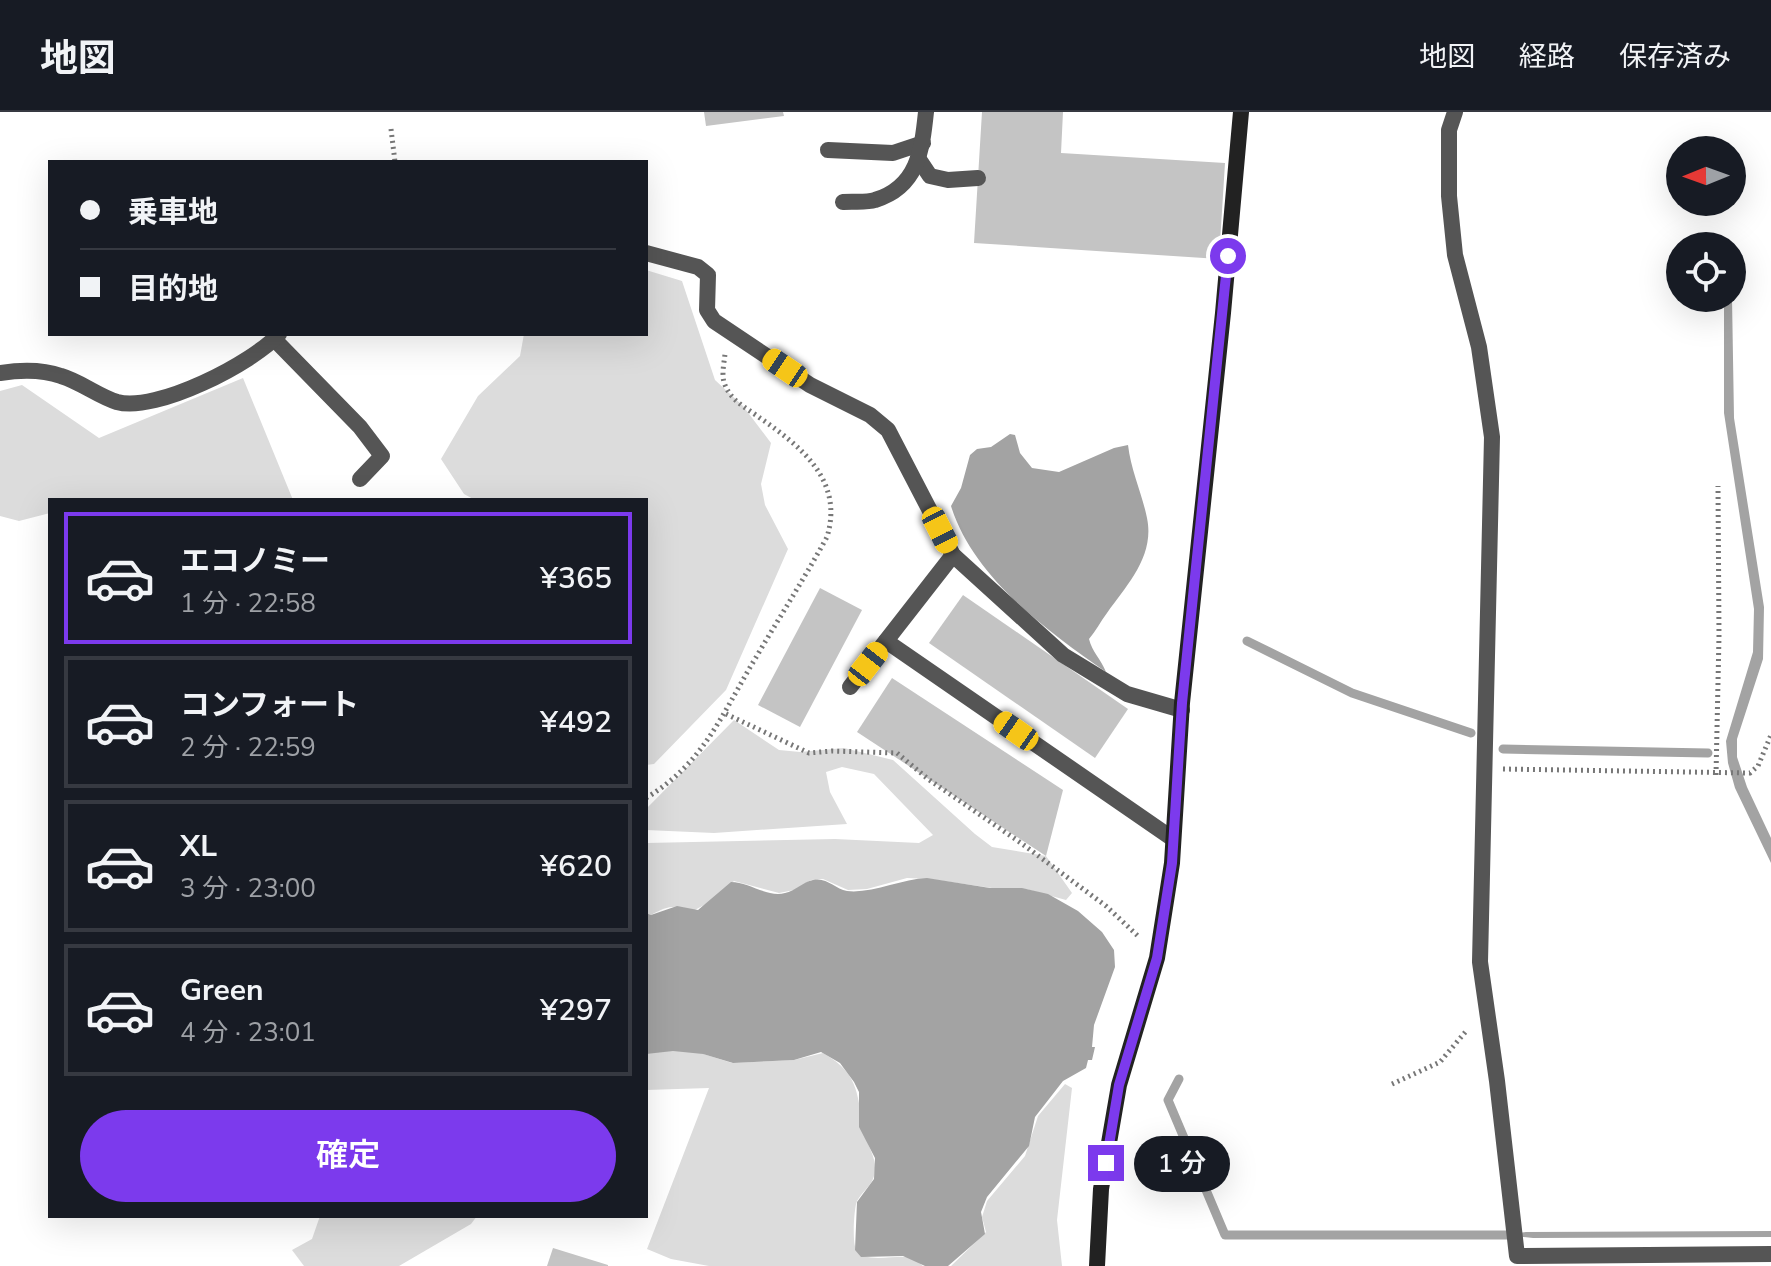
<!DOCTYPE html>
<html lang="ja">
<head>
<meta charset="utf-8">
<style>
	body { margin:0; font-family:"Nunito Sans","Noto Sans JP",sans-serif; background:#20242c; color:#f1f3f6; height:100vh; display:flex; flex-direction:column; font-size:30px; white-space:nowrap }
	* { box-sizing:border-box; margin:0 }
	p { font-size:26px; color:#9ea1a6 }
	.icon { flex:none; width:44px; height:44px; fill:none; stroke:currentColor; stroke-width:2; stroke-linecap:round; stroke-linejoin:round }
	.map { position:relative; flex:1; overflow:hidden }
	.details { position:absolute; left:48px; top:386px; width:600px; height:720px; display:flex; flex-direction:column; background:#171b24; border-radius:0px; box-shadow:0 8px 32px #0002 }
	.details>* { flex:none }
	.guide { position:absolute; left:48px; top:48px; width:600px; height:176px; border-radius:0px; box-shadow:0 8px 32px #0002; display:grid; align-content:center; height:176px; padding:0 32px; background:#171b24 }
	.needle { width:52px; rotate:269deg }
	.buttons { position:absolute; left:1666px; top:24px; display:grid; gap:16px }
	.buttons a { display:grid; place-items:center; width:80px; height:80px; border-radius:50%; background:#171b24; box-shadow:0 8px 32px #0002; font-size:40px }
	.end { position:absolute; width:36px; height:36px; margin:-18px; border:10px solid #7c3aed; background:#fff; box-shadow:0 0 0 4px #fff }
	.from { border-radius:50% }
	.bubble { position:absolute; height:56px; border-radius:28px; background:#171b24; box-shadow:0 8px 32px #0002; font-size:26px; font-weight:600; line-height:56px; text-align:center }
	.car { position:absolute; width:24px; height:48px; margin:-24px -12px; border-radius:10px; box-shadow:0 0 6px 2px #0007; background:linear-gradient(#f5c518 24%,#345 0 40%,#f5c518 0 76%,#345 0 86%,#f5c518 0) }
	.guide b { display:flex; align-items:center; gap:28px; height:76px; font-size:30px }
	.guide b+b { border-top:2px solid #363941 }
	.guide i { width:20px; height:20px; background:#f1f3f6 }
	ul { padding:14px 0 0; list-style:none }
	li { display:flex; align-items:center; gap:24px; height:132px; margin:0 16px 12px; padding:0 16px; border:4px solid #363941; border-radius:0px }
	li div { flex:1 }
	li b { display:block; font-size:30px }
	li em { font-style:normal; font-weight:600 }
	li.current { border-color:#7c3aed }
	li>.icon { width:72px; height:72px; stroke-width:1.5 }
	.cta { display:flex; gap:16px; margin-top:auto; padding:16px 32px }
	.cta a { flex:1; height:92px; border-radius:48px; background:#7c3aed; color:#fff; font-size:32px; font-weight:600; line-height:92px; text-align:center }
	header { display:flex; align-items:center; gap:48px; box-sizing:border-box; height:112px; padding:0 40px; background:#171b24; border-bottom:2px solid #363941 }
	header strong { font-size:38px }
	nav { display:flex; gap:44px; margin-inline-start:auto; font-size:28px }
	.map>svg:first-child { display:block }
	.green { fill:#dcdcdc }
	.water { fill:#a3a3a3 }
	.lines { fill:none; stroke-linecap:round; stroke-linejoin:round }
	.stream { stroke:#a3a3a3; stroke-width:9 }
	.building { fill:#c4c4c4 }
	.path { stroke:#777; stroke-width:5; stroke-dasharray:2 4; stroke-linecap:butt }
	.lane { stroke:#555; stroke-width:16 }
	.street { stroke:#555; stroke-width:16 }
	.secondary { stroke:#222; stroke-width:16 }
	.route { stroke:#7c3aed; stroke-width:10 }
</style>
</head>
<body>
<header>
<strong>地図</strong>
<nav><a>地図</a><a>経路</a><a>保存済み</a></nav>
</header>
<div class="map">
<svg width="1771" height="1154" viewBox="0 0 1771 1154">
	<rect width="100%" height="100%" fill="#fff"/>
	<!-- green -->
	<g class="green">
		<polygon points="646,158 682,169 715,268 743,294 771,331 761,372 765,393 788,437 726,578 654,652 646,653 646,388 475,388 464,382 441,347 478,284 520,244 524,222 646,222"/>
		<polygon points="243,266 293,388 50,388 50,401 19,409 0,404 0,279 22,273 99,326"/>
		<path d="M734,608L779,638L800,640L844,636L893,648L975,722L992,735L1046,744L1072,781L1066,788L1026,777L992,776L930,767L907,766L867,777L848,778L823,767L811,768L794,778L779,781L734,769L706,792L693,799C676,792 667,794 651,803L646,801V731L835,727L919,731L933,723L874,662L842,655L826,660L830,680L847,712L714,721L646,718V697Z"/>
		<path d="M677,938L697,940L732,951L794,948L823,941C862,963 856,985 865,1023C869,1038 878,1047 874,1064C872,1073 862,1080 857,1089C854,1096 852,1130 856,1137C863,1152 894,1143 908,1145C914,1146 918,1150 923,1154H709L671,1147L647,1137L709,976L646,978V941Z"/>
		<polygon points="1065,972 1072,976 1057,1108 1062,1154 951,1154 986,1120 982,1105 987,1089 1025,1044 1038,1004"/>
		<polygon points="320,1104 477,1104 471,1112 399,1154 304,1154 292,1138 312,1127"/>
	</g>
	<!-- water -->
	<g class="water">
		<polygon points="1724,186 1732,186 1734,306 1764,495 1763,547 1737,627 1737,645 1747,675 1771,726 1771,751 1735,676 1728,651 1726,629 1753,540 1754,497 1724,301"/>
		<path d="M1010,322L1015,323L1020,341L1032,356L1059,360L1114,336L1128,333C1131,359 1142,381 1147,406C1155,444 1127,473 1107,501C1100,510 1096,519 1089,527C1092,540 1101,547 1106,560C1047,519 973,465 951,394L961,376L970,343L977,337L991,335Z"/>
		<path d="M927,766L990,776H1022L1048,782L1078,799L1102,820L1114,838L1115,855L1094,913L1092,935H1095L1092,948H1088L1086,956L1063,969L1035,1005L1029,1034L987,1085L981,1100L985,1122L948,1154H925L903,1144L861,1145L855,1138L857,1090L874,1067L875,1046L859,1015V980L854,970L840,951L821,940L794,948L733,951L703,942L673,939L646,942V801L651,803L677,794L698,798L731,770C749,770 768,786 785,781C795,779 803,770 813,768C827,765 835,777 847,779C871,782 901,767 927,766Z"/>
		<polygon points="1771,1119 1771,1125 1533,1126 1503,1123 1526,1120"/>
	</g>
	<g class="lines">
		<!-- stream -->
		<g class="stream">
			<polyline points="1247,529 1352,581 1471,621"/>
			<polyline points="1503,637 1708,641"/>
			<polyline points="1179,967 1168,988 1225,1123 1511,1123"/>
		</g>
	</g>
	<!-- building -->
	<g class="building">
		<polygon points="704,0 783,0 784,4 706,14"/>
		<polygon points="982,0 1063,0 1061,41 1225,51 1219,147 974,131"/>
		<polygon points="820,476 862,498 800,615 758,593"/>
		<polygon points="963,483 1128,597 1095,646 929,531"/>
		<polygon points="892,566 1063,678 1046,744 857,620"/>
		<polygon points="553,1136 608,1153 608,1154 547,1154"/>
	</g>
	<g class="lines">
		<!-- path -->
		<g class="path">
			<polyline points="391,17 395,50"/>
			<polyline points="726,602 809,641 832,639 897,641 928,667 1021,731 1106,794 1139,825"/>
			<polyline points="1503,657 1750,661 1758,654 1771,623"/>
			<polyline points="1716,663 1719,524 1718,374"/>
			<path d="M646,686C704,651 722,602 755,547C779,506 804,467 827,425C844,369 802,335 760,306C747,296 732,290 725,273C721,264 724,252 725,242"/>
			<polyline points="1392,972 1440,950 1467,918"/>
		</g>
		<!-- lane -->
		<g class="lane">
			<polyline points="828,38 893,41 923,31"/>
			<polyline points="918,46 930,64 948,68 978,66"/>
			<path d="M843,90C853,89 866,91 875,88C918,75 922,38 926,0"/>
			<polyline points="274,227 360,315 382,344 360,367"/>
		</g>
		<!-- street -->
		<g class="street">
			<polyline points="1455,0 1449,18 1449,84 1455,143 1479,235 1492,325 1480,850 1497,969 1517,1144 1771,1142"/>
			<polyline points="646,141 698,155 708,163 707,198 714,209 810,273 870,303 888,318 953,443 1063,543 1127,582 1182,598"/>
			<path d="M0,261C20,258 41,257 61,264C81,270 98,284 117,290C156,301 253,251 279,222"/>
			<polyline points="886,529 1173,727"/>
			<polyline points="850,575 953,443"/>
		</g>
		<!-- secondary -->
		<polyline class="secondary" points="1097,1154 1101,1077 1119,973 1157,846 1172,751 1182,591 1223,201 1241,0"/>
	</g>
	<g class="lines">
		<!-- route -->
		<polyline class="route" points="1106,1051 1119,973 1157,846 1172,751 1182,591 1228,144"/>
	</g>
</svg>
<div class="buttons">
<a><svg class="needle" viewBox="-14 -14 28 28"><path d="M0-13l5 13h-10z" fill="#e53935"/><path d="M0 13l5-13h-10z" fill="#9ea1a6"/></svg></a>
<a><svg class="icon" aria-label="locate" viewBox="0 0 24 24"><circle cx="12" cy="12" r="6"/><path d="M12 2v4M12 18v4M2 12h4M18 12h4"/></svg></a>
</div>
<i class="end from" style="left:1228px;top:144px"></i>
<i class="end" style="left:1106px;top:1051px"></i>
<div class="bubble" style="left:1134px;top:1024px;width:96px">1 分</div>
<i class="car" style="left:785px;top:256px;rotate:304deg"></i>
<i class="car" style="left:940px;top:418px;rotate:153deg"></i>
<i class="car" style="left:868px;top:552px;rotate:38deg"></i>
<i class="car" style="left:1016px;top:619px;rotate:305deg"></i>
<div class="guide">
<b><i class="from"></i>乗車地</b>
<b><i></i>目的地</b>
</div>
<section class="details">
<ul>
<li class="current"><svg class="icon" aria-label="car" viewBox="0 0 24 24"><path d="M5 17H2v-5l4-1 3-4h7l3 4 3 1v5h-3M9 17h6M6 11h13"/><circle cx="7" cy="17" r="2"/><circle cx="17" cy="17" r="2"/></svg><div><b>エコノミー</b><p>1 分 · 22:58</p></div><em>¥365</em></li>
<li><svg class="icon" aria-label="car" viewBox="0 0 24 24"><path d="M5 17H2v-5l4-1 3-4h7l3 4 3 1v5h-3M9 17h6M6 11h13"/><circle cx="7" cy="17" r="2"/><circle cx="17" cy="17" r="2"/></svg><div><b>コンフォート</b><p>2 分 · 22:59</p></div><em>¥492</em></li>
<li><svg class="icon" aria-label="car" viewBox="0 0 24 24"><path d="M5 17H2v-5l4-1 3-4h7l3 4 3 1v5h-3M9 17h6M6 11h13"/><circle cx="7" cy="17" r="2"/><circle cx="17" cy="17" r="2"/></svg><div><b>XL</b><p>3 分 · 23:00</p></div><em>¥620</em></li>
<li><svg class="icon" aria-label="car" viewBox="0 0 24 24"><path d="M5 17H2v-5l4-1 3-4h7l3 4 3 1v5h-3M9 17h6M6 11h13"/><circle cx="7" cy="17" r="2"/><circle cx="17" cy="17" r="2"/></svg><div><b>Green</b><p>4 分 · 23:01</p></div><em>¥297</em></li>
</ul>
<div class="cta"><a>確定</a></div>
</section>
</div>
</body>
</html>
